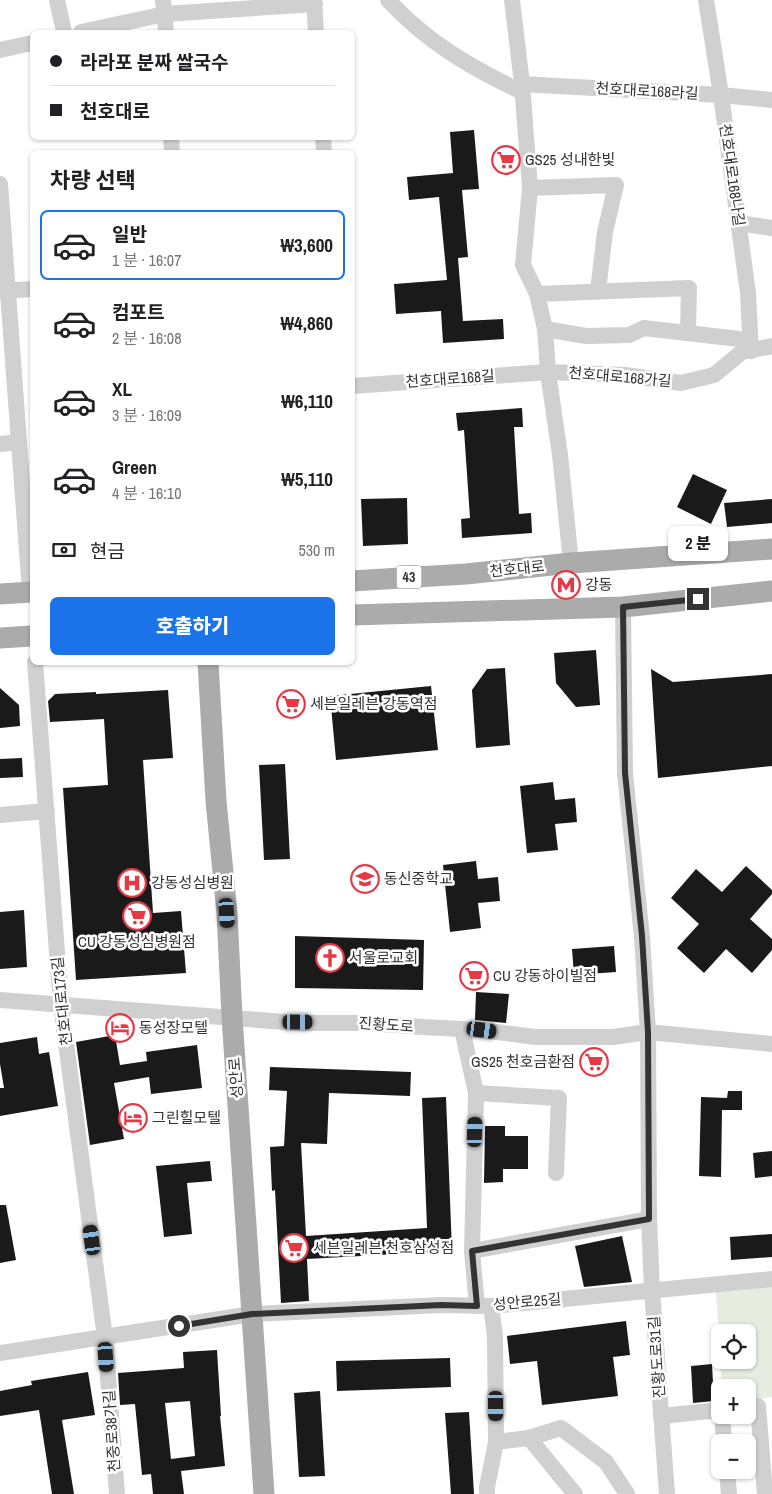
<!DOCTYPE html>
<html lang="ko">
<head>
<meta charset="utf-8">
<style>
	body { margin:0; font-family:"Archivo Narrow","Noto Sans KR",sans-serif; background:#f6f6f6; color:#202124; height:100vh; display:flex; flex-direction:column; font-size:19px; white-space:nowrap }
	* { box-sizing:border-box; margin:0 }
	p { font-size:16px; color:#757577 }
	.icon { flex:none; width:28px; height:28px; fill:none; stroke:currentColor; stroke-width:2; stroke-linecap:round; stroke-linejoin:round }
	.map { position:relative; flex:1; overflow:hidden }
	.drawer { position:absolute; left:30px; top:150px; width:325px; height:515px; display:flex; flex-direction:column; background:#fff; border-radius:8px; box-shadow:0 1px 4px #0004 }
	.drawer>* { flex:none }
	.hud { position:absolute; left:30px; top:30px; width:325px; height:110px; border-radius:8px; box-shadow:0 1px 4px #0004; display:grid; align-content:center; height:110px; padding:0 20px; background:#fff }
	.buttons { position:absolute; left:711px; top:1324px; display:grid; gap:10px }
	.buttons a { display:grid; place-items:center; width:45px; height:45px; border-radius:8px; background:#fff; box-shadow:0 1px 4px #0004; font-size:25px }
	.end { position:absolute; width:22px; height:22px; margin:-11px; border:6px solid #333; background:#fff; box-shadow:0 0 0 2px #fff }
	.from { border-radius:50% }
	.bubble { position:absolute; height:35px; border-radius:8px; background:#fff; box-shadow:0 1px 4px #0004; font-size:16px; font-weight:800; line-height:35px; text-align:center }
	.car { position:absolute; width:15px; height:30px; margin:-15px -8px; border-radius:6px; box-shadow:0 0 4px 1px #0007; background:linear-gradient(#222 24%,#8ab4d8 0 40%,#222 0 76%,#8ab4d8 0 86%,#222 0) }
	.hud b { display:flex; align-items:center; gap:18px; height:48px; font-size:19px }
	.hud b+b { border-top:1px solid #e0e0e0 }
	.hud i { width:12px; height:12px; background:#202124 }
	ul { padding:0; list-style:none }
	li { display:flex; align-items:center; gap:15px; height:70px; margin:0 10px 8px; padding:0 10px; border:2px solid transparent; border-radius:8px }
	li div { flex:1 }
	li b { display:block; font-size:19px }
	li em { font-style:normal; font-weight:800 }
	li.active { border-color:#1a73e8 }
	li>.icon { width:45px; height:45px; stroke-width:1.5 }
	h2 { padding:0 20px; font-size:22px; line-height:60px }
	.pay { display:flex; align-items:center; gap:12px; height:55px; padding:0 20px; font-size:19px }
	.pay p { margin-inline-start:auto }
	.primary-button { display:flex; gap:10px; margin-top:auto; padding:10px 20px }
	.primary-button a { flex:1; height:58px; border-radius:8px; background:#1a73e8; color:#fff; font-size:20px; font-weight:800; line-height:58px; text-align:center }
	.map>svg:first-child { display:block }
	.green { fill:#e6ecdf }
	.building { fill:#1a1a1a; fill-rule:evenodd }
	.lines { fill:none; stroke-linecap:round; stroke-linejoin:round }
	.minor { stroke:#d0d0d0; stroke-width:16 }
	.major { stroke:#ababab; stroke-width:21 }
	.route { stroke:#333; stroke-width:6 }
	.labels { text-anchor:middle; stroke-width:5; stroke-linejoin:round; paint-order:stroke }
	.shield { fill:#fff; stroke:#707070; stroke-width:1 }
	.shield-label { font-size:14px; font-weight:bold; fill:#333 }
	.street-label { font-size:15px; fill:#333; stroke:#fff }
	.poi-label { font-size:15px; fill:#333; stroke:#fff; text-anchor:start }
</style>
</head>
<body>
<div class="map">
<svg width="772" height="1494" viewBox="0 0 772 1494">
	<rect width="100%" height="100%" fill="#fff"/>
	<!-- green -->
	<polygon class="green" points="772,1285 772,1397 748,1400 748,1388 722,1387 720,1360 748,1360 748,1332 720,1332 720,1356 716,1291"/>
	<!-- building -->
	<g class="building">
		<polygon points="474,130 479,189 462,190 468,257 458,258 463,321 503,319 504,339 443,343 441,311 396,314 394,284 447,280 439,197 409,200 407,177 453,173 450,132"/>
		<polygon points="522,408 523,427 514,427 519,514 531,513 532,533 462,538 461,519 470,518 464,430 458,431 456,413"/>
		<polygon points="693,474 727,490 711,524 677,507"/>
		<polygon points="407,498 408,544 363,546 361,499"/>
		<polygon points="772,499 772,523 727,527 724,503"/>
		<polygon points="596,650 600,705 576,707 556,683 554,653"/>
		<polygon points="505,668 510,745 476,748 472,690 487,669"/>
		<polygon points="651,669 673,682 772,674 772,766 658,778"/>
		<polygon points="431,686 438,750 336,760 330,696"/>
		<polygon points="0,688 19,705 20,726 0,728"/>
		<polygon points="168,690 173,758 143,760 153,913 181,911 186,973 76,980 63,788 108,785 104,719 50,722 48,701 55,694 96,692 96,694"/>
		<polygon points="22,758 23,777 0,778 0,759"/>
		<polygon points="285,764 290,859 264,860 259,765"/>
		<polygon points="553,782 555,800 575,798 577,822 555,824 558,850 527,853 520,786"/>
		<polygon points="476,861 478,879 498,877 500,901 478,903 481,928 450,932 443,865"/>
		<polygon points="746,866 772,890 772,894 750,919 772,939 772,950 752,973 726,949 704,973 677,948 699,924 671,898 696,869 722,892"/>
		<polygon points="24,910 27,967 0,969 0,912"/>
		<polygon points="295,936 424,940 423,990 295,988"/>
		<polygon points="614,946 616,972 574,975 572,949"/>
		<polygon points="476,992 509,994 506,1023 475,1020"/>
		<polygon points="115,1035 120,1065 147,1061 146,1052 197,1045 202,1088 151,1094 149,1077 114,1083 124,1139 90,1145 76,1042"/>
		<polygon points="37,1037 39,1054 49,1052 58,1106 0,1116 0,1088 4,1088 0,1064 0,1043"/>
		<polygon points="270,1067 411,1072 410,1096 329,1093 327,1144 301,1143 306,1236 427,1228 422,1098 446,1097 452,1251 307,1259 309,1301 281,1303 275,1190 272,1191 270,1147 284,1146 287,1091 269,1090"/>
		<polygon points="728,1091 742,1091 742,1110 722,1110 721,1177 699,1176 701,1097 727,1098"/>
		<polygon points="485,1126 505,1126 505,1136 528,1136 528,1169 503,1169 503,1182 484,1183"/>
		<polygon points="772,1151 772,1176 755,1178 753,1153"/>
		<polygon points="210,1161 212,1181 187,1183 192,1234 164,1237 156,1166"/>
		<polygon points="0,1205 6,1205 16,1260 0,1263"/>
		<polygon points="772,1234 772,1257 731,1260 730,1237"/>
		<polygon points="622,1236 632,1282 584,1287 575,1246"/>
		<polygon points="626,1321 630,1355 613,1357 618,1396 542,1405 537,1361 510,1364 507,1336"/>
		<path d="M217,1350L221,1416H220L225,1466L181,1471L184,1494H153L151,1474L142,1475L135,1404L120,1405L118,1373L184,1368L183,1352ZM190,1401L195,1456L171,1459L165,1403Z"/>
		<polygon points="450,1358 451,1387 337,1391 336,1361"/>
		<polygon points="712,1364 714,1401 693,1403 691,1366"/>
		<polygon points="88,1372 95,1415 62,1420 74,1494 52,1494 39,1410 0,1416 0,1391 32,1385 31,1381"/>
		<polygon points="320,1391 325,1476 299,1477 294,1393"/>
		<polygon points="469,1412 474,1494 451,1494 445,1413"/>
	</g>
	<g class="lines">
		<!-- minor -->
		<g class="minor">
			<polyline points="57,0 64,32"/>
			<polyline points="163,0 166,32"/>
			<polyline points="314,0 316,32"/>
			<path d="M388,0C428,43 470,67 522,92"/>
			<polyline points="512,0 522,84 530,188 523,265 537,294 545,329 548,372 560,455 571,563"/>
			<polyline points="706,0 721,95 748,293 751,351"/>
			<polyline points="81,32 165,14 315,4"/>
			<polyline points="0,50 32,43"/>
			<polyline points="522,84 721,95 772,100"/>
			<polyline points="171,138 172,152"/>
			<polyline points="323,138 324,152"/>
			<polyline points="0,184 30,592"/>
			<polyline points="530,188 616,185 605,232 598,291"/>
			<polyline points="739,223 772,228"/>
			<polyline points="0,291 32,289"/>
			<polyline points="537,294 689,288 688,333"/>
			<polyline points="545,329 586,336 629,335 644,328 739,339 751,351"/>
			<polyline points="352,386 548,372 625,375 681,383 714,375 742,352 772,346"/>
			<polyline points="0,444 19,442"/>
			<polyline points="623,607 625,773 642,937 648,1032 649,1219 652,1290 667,1494"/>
			<polyline points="35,662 61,1005 105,1338 117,1494"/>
			<polyline points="0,815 47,811"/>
			<polyline points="0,1000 298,1023 367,1023 422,1027 481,1030 535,1037 613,1037 648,1032 772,1044"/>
			<polyline points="462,1029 476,1093 472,1251 477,1306"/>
			<polyline points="476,1093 559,1098 556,1173"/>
			<polyline points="472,1251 649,1219"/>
			<polyline points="0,1353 252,1314 441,1305 491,1306 772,1279"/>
			<polyline points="758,1406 765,1494"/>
			<polyline points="722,1415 724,1442"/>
			<polyline points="661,1416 720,1410"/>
			<polyline points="529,1438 561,1428 606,1462 627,1494"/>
			<polyline points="496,1442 529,1438 575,1494"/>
			<polyline points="727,1470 729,1494"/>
			<polyline points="487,1494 487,1487 496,1442 495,1336 491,1306"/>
		</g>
		<!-- major -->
		<g class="major">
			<polyline points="352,581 466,574 571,563 772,549"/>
			<polyline points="0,594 32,592"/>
			<polyline points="352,615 623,607 772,591"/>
			<polyline points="0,638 32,636"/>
			<polyline points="208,662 216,801 227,913 232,1017 264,1494"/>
		</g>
	</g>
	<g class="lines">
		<!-- route -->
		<polyline class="route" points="179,1326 252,1314 441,1305 477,1306 472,1251 649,1219 648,1032 642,936 625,773 623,607 698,599"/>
	</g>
	<!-- icons -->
	<defs>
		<symbol id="supermarket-ring" viewBox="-11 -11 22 22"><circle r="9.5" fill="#fff" stroke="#e63946" stroke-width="1.5"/><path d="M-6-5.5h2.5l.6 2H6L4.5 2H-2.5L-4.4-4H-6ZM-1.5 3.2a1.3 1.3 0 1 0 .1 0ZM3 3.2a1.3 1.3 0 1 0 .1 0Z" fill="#e63946"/></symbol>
		<symbol id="metro-ring" viewBox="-11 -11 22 22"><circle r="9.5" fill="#fff" stroke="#e63946" stroke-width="1.5"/><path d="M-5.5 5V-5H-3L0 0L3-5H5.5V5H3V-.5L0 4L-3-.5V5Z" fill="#e63946"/></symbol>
		<symbol id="school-ring" viewBox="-11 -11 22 22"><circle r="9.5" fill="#fff" stroke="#e63946" stroke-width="1.5"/><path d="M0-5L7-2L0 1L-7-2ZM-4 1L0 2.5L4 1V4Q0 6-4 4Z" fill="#e63946"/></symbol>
		<symbol id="hospital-ring" viewBox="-11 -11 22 22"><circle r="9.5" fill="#fff" stroke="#e63946" stroke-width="1.5"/><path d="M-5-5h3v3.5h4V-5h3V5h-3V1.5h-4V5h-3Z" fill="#e63946"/></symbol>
		<symbol id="church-ring" viewBox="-11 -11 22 22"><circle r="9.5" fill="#fff" stroke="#e63946" stroke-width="1.5"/><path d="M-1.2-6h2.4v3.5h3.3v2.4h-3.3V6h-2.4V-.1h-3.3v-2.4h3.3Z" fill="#e63946"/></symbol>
		<symbol id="hotel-ring" viewBox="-11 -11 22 22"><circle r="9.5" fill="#fff" stroke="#e63946" stroke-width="1.5"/><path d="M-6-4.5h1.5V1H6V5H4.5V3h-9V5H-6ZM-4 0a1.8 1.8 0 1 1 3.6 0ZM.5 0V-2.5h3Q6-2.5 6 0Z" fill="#e63946"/></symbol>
	</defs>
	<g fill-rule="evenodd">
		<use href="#supermarket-ring" x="490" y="144" width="32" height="32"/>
		<use href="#metro-ring" x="550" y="569" width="32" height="32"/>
		<use href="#supermarket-ring" x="275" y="688" width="32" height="32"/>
		<use href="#school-ring" x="349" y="863" width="32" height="32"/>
		<use href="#hospital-ring" x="116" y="867" width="32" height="32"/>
		<use href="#supermarket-ring" x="121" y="900" width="32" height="32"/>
		<use href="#church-ring" x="314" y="942" width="32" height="32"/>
		<use href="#supermarket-ring" x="458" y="960" width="32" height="32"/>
		<use href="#hotel-ring" x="104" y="1012" width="32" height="32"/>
		<use href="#supermarket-ring" x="578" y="1046" width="32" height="32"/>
		<use href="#hotel-ring" x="117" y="1102" width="32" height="32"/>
		<use href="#supermarket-ring" x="278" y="1232" width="32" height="32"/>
	</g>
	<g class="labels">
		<!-- shield labels -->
		<rect class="shield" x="396.5" y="565.5" width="25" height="23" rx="4"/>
		<g class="shield-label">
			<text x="409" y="582">43</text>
		</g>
		<!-- street labels -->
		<g class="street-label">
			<text transform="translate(647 91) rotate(3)" y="5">천호대로168라길</text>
			<text transform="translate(732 175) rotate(82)" y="5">천호대로168나길</text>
			<text transform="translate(620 377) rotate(5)" y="5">천호대로168가길</text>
			<text transform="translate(450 379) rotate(-4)" y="5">천호대로168길</text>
			<text transform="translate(517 569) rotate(-6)" y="5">천호대로</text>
			<text transform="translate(62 1001) rotate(-96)" y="5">천호대로173길</text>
			<text transform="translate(386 1025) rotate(4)" y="5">진황도로</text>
			<text transform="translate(236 1078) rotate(-94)" y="5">성안로</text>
			<text transform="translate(527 1302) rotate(-5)" y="5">성안로25길</text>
			<text transform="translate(657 1357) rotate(-94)" y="5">진황도로31길</text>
			<text transform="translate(112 1431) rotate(-94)" y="5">천중로38가길</text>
		</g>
		<!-- poi labels -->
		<g class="poi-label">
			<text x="525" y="165">GS25 성내한빛</text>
			<text x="585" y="590">강동</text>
			<text x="310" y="709">세븐일레븐 강동역점</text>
			<text x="384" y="884">동신중학교</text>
			<text x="151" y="888">강동성심병원</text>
			<text x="137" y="947" text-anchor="middle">CU 강동성심병원점</text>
			<text x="349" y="963">서울로교회</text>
			<text x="493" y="981">CU 강동하이빌점</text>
			<text x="139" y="1033">동성장모텔</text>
			<text x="575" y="1067" text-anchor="end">GS25 천호금환점</text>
			<text x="152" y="1123">그린힐모텔</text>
			<text x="313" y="1253">세븐일레븐 천호삼성점</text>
		</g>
	</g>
</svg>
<div class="buttons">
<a><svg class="icon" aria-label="locate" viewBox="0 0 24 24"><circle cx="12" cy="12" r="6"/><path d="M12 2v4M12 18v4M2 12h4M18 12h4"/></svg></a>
<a>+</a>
<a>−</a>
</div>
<i class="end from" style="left:179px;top:1326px"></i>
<i class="end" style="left:698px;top:599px"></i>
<div class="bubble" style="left:668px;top:526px;width:60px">2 분</div>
<i class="car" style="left:227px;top:913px;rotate:176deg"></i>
<i class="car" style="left:298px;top:1022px;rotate:90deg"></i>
<i class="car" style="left:482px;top:1030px;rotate:98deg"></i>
<i class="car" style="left:475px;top:1132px;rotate:2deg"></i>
<i class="car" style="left:92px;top:1240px;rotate:352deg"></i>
<i class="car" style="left:106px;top:1357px;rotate:176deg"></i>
<i class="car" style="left:496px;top:1406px;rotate:180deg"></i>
<div class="hud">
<b><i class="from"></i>라라포 분짜 쌀국수</b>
<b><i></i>천호대로</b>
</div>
<section class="drawer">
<h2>차량 선택</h2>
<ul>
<li class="active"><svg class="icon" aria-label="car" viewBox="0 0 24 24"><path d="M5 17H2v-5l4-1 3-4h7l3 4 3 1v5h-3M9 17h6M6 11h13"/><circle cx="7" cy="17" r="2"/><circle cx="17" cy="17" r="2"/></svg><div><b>일반</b><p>1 분 · 16:07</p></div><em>₩3,600</em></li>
<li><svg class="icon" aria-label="car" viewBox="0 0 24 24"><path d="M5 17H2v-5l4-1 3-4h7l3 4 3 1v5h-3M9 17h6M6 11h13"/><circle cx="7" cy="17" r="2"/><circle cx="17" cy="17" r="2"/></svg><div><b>컴포트</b><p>2 분 · 16:08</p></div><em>₩4,860</em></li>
<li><svg class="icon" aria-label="car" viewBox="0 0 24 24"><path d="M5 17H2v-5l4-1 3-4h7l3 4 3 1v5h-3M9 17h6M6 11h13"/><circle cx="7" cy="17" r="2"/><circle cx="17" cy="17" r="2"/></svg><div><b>XL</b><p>3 분 · 16:09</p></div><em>₩6,110</em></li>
<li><svg class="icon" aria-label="car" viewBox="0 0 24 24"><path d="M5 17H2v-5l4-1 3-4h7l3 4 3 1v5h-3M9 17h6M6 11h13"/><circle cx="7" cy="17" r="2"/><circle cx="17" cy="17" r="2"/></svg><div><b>Green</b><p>4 분 · 16:10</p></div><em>₩5,110</em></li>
</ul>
<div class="pay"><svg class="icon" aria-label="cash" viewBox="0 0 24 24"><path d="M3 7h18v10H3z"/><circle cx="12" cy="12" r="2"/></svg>현금<p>530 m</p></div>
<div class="primary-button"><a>호출하기</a></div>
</section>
</div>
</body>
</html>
